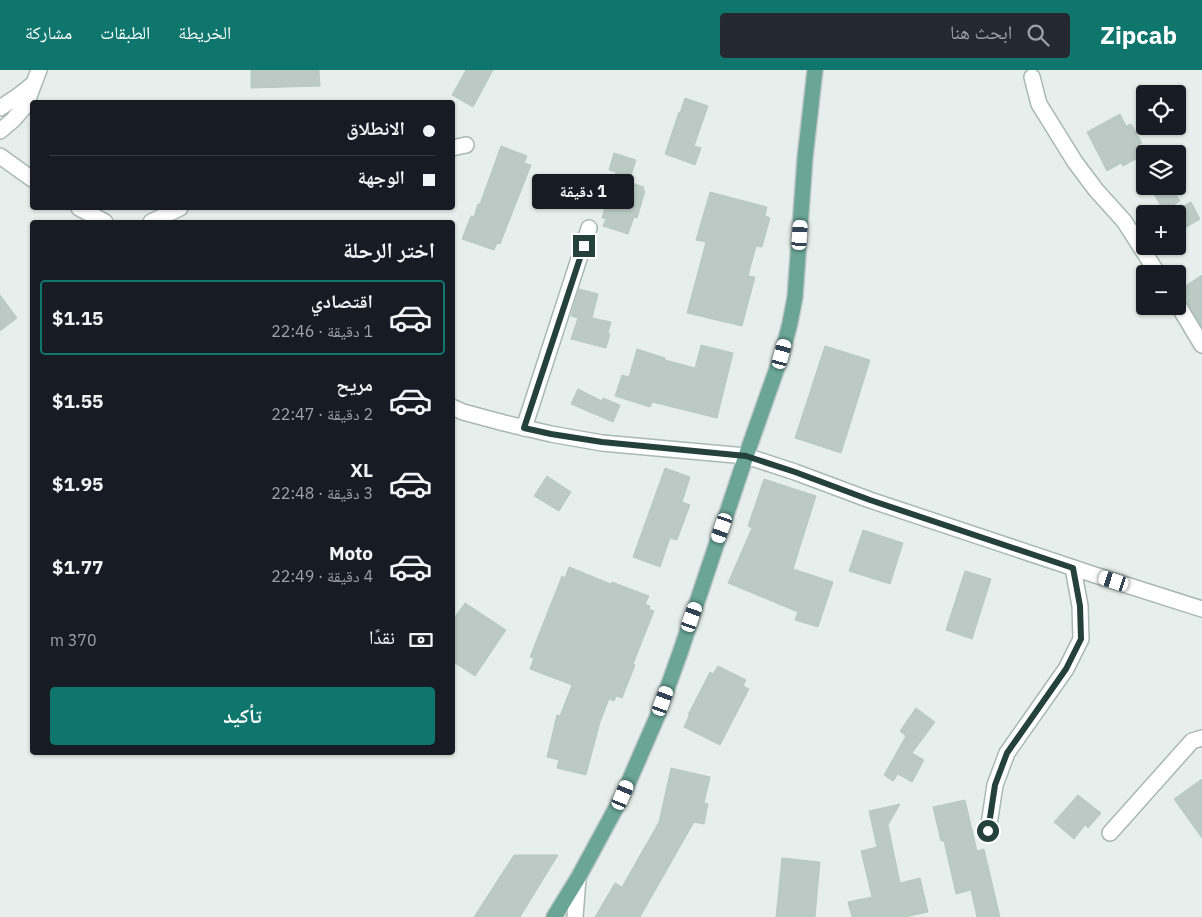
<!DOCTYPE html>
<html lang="ar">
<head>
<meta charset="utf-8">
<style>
	body { margin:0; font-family:"IBM Plex Sans","Noto Naskh Arabic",sans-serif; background:#242831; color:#f1f3f6; direction:rtl; height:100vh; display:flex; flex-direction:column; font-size:19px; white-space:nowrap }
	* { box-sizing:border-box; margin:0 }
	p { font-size:16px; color:#9ea1a6 }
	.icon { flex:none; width:28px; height:28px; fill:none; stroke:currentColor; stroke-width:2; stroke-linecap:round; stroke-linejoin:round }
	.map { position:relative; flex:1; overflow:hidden; direction:ltr }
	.details { position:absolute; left:30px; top:150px; width:425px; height:535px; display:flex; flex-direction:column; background:#171b24; border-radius:5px; box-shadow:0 1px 4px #0004; direction:rtl }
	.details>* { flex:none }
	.banner { position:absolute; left:30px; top:30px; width:425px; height:110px; border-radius:5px; box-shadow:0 1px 4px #0004; direction:rtl; display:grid; align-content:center; height:110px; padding:0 20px; background:#171b24 }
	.tools { position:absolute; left:1136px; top:15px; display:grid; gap:10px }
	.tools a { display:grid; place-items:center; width:50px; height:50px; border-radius:5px; background:#171b24; box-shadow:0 1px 4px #0004; font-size:25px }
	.end { position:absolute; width:22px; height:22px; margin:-11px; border:6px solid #24423a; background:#fff; box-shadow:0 0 0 2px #fff }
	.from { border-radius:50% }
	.bubble { position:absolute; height:35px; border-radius:5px; background:#171b24; box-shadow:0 1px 4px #0004; font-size:16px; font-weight:700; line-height:35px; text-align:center; direction:rtl }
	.car { position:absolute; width:15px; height:30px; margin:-15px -8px; border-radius:6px; box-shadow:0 0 4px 1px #0007; background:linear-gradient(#fff 24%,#345 0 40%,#fff 0 76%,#345 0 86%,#fff 0) }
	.banner b { display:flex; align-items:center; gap:18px; height:48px; font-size:19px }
	.banner b+b { border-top:1px solid #363941 }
	.banner i { width:12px; height:12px; background:#f1f3f6 }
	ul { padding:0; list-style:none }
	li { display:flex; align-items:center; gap:15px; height:75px; margin:0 10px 8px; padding:0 10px; border:2px solid transparent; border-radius:5px }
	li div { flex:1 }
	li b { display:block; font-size:19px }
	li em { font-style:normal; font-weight:700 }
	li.on { border-color:#0f766e }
	li>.icon { width:45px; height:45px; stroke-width:1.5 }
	h2 { padding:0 20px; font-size:22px; line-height:60px }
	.pay { display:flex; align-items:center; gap:12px; height:55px; padding:0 20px; font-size:19px }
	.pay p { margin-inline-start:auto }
	.cta { display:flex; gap:10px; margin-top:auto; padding:10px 20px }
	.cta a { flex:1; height:58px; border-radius:5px; background:#0f766e; color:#fff; font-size:20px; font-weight:700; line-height:58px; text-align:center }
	header { display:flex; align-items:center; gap:30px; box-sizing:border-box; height:70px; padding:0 25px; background:#0f766e; color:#fff }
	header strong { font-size:24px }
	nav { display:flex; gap:28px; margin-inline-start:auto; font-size:18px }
	.search { width:350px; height:45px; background:#242831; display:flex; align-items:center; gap:12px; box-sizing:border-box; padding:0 18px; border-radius:5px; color:#9ea1a6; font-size:19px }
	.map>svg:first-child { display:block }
	.building { fill:#bbcac4; stroke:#b8c9c2 }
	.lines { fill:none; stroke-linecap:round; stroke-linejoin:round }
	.minor-casing { stroke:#a8b8b2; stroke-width:18 }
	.major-casing { stroke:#c2cac8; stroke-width:18 }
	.minor { stroke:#fff; stroke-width:15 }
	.major { stroke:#6aa596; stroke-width:15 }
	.route { stroke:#24423a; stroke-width:6 }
</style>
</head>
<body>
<header>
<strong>Zipcab</strong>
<div class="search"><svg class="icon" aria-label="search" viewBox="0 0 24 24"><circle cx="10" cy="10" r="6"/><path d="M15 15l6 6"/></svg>ابحث هنا</div>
<nav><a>الخريطة</a><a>الطبقات</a><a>مشاركة</a></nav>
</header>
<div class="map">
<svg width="1202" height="847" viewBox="0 0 1202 847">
	<rect width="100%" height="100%" fill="#e6efeb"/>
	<!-- building -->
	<g class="building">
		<polygon points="251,0 319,0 320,16 251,18"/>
		<polygon points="466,0 493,0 473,37 452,25"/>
		<polygon points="685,28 708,36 694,76 701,78 695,95 665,84 679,42 680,43"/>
		<polygon points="1120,44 1126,56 1131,54 1142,73 1139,74 1145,84 1123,96 1121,93 1107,101 1087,62"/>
		<polygon points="501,76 527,86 524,93 531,95 500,174 497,173 494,180 462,169 471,146 474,147 478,134 480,134"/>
		<polygon points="614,83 636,90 629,112 644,117 643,120 645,121 637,148 634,147 628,164 603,156 606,149 602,148 616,102 609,100"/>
		<polygon points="1149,116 1171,116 1180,131 1164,141"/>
		<polygon points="710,122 767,137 765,146 770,148 762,177 756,176 748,206 755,207 742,256 687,243 706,172 696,170"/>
		<polygon points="1191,132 1200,149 1178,162 1178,139"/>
		<polygon points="1202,205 1202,257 1186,230 1182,227 1178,226 1178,221"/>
		<polygon points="579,219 598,224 592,248 611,252 608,263 610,264 606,278 571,269 578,248 571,246"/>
		<polygon points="0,225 17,248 0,261"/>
		<polygon points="701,275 733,283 717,348 652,332 650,337 615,326 622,305 629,307 637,279 665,288 665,290 695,298"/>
		<polygon points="825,276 870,290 841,383 795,368"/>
		<polygon points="578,319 602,331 603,328 620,335 613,352 571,334"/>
		<polygon points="665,398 690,407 682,432 690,435 677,470 670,468 660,497 633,487"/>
		<polygon points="547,406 571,422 559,441 534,426"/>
		<polygon points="764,409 816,426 793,499 833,512 818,557 795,550 798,542 728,513 752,458 748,456"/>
		<polygon points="863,460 903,473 890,514 849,501"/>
		<polygon points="569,497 611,514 612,512 649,526 645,534 650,536 649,539 654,541 633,594 635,595 622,628 616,626 614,631 609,629 600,652 586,705 557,698 559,690 547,687 557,645 560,646 572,615 530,599 534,588 530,587 562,506 565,508"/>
		<polygon points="965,501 991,509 972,569 946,560"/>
		<polygon points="465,533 506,560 475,606 452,591 452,551"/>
		<polygon points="718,596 746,610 743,616 749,619 720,675 684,657 689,646 688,645 710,602 713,604"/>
		<polygon points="916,638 935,652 912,683 924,690 912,712 898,704 893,711 884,705 906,666 900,661"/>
		<polygon points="671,698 710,707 704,733 708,734 704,754 694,752 640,847 595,847 615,813 622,817 659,752"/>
		<polygon points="1202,709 1202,768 1174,729"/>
		<polygon points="1078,725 1101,743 1088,758 1085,755 1074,769 1054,752"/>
		<polygon points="965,730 977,781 984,779 1000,847 977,847 971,820 956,824 944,771 941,771 933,737"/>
		<polygon points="900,734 888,755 900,813 920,808 928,842 905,847 852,847 848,832 872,827 861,781 877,777 869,741"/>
		<polygon points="514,785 558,785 520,847 474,847"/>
		<polygon points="782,788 820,792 815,847 776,847"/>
	</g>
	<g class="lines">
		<defs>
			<g id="minor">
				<polyline points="1032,7 1039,34 1075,92 1096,120 1124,151 1158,204"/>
				<polyline points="0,38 18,26 33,14"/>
				<polyline points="0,61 13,50 26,35 34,13 39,0"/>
				<polyline points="452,78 466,75"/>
				<polyline points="0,86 32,109"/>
				<polyline points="79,138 105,152"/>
				<polyline points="151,152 180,138"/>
				<polyline points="1178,235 1202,275"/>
				<polyline points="452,337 463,342 504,353 551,364 602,373 746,386 795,402 870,430 1095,505 1202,539"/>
				<polyline points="524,358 589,158"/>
				<polyline points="988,761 995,715 1007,683 1066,599 1081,569 1080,536 1073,498"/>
				<polyline points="1110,763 1192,671 1202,668"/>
				<polyline points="575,847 578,808"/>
			</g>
			<polyline id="major" points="554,847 578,808 623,725 657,647 680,583 746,386 782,284 790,253 795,227 805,88 815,0"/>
		</defs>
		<!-- minor casing -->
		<use href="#minor" class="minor-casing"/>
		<!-- major casing -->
		<use href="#major" class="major-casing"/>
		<!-- minor -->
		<use href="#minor" class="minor"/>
		<!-- major -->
		<use href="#major" class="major"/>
	</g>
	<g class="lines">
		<!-- route -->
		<polyline class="route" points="584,176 524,358 551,364 602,372 746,386 795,402 870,430 1073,498 1080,536 1081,569 1066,599 1007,683 995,715 988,761"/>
	</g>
</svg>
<div class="tools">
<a><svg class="icon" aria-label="locate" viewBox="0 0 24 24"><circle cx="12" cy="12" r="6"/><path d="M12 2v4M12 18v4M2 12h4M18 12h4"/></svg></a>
<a><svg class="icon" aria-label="layers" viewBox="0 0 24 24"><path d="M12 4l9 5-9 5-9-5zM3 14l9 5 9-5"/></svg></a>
<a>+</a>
<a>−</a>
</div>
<i class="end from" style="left:988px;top:761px"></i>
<i class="end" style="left:584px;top:176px"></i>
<div class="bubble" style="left:532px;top:104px;width:102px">1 دقيقة</div>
<i class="car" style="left:800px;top:165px;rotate:4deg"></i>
<i class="car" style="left:782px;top:284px;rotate:15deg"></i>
<i class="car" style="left:722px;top:458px;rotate:199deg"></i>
<i class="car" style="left:1114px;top:511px;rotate:288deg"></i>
<i class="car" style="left:692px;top:547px;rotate:19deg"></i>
<i class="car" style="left:663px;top:631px;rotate:20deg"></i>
<i class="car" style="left:623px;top:725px;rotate:23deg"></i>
<div class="banner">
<b><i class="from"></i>الانطلاق</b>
<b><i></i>الوجهة</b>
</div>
<section class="details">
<h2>اختر الرحلة</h2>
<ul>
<li class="on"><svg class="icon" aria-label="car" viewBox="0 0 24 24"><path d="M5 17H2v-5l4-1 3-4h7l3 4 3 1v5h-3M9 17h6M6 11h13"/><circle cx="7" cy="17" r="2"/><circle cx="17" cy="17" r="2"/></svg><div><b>اقتصادي</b><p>1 دقيقة · 22:46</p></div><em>$1.15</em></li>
<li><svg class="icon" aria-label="car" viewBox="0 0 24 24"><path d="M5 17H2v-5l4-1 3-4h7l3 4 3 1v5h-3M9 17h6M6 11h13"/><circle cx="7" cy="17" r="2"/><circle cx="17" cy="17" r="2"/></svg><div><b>مريح</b><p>2 دقيقة · 22:47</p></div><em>$1.55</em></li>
<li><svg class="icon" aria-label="car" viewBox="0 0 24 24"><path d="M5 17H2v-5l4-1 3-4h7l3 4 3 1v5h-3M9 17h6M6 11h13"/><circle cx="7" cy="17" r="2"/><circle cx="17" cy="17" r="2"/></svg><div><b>XL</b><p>3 دقيقة · 22:48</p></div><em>$1.95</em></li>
<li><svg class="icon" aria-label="car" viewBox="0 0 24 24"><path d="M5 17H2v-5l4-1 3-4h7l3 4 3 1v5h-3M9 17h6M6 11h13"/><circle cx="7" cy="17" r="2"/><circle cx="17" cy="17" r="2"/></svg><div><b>Moto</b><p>4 دقيقة · 22:49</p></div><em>$1.77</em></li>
</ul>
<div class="pay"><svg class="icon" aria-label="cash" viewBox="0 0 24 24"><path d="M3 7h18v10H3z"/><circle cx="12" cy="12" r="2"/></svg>نقدًا<p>370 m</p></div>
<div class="cta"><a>تأكيد</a></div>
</section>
</div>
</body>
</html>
